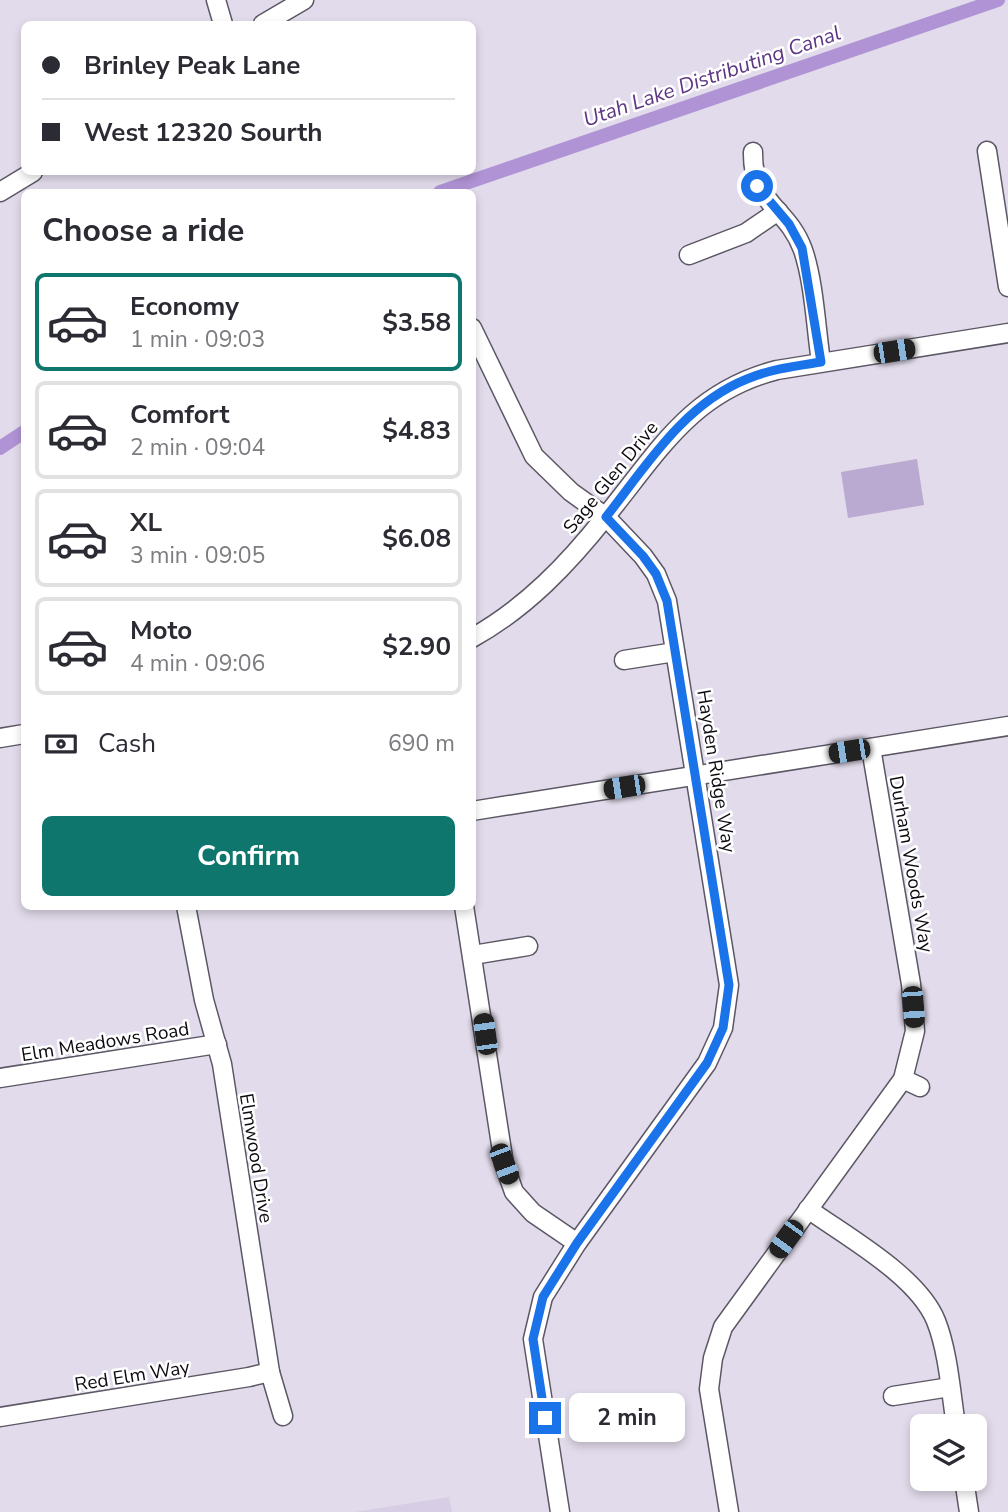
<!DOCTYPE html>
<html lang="en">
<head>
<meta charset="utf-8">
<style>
	body { margin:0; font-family:"Nunito Sans",sans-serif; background:#f2f2f3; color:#2b2b33; height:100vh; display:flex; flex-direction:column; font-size:26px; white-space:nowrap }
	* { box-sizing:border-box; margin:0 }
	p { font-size:23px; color:#7c7c81 }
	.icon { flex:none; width:38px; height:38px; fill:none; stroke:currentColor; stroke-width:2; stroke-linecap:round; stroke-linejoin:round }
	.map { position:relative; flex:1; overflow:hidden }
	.sheet { position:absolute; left:21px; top:189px; width:455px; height:721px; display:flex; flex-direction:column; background:#fff; border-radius:10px; box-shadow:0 4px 10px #0003 }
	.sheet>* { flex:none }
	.hud { position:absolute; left:21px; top:21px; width:455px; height:154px; border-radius:10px; box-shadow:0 4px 10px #0003; display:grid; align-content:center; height:154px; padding:0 21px; background:#fff }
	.tools { position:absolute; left:910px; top:1414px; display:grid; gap:14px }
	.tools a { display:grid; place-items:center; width:77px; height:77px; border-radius:10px; background:#fff; box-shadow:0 4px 10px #0003; font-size:35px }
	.end { position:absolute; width:32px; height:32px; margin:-16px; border:9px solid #1a73e8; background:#fff; box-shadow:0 0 0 4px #fff }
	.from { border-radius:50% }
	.bubble { position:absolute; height:49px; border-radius:10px; background:#fff; box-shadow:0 4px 10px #0003; font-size:23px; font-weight:700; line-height:49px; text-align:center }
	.car { position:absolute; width:21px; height:42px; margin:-21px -10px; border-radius:9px; box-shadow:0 0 5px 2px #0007; background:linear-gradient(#222 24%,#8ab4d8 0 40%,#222 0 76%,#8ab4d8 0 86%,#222 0) }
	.hud b { display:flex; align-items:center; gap:24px; height:66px; font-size:26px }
	.hud b+b { border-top:2px solid #e1e1e2 }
	.hud i { width:18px; height:18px; background:#2b2b33 }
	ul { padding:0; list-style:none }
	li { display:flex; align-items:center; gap:21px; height:98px; margin:0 14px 10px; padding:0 7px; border:4px solid #e1e1e2; border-radius:10px }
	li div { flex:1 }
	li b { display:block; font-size:26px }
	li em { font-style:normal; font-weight:700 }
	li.current { border-color:#0f766e }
	li>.icon { width:63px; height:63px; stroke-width:1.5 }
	h2 { padding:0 21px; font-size:32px; line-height:84px }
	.pay { display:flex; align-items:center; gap:18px; height:77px; padding:0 21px; font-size:26px }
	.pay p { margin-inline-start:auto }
	.action { display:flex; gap:14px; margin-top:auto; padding:14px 21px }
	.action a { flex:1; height:80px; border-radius:10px; background:#0f766e; color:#fff; font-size:28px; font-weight:700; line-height:80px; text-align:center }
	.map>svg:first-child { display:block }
	.built { fill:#d7cde4 }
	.green { fill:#baa9d1 }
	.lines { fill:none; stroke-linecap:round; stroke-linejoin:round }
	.canal { stroke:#b093d5; stroke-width:14 }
	.minor-casing { stroke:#5c5764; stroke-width:21 }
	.minor { stroke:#fff; stroke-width:18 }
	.route { stroke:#1a73e8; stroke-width:9 }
	.labels { text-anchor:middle; stroke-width:5; stroke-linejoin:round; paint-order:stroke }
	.street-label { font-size:19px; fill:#0d0a10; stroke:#fff }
	.water-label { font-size:21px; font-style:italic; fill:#5d3684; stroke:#fff }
</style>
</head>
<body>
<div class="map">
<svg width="1008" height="1512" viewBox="0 0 1008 1512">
	<rect width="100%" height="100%" fill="#e2dbeb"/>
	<!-- built -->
	<polygon class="built" points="449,1497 452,1512 355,1512"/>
	<!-- green -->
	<polygon class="green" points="917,459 924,505 848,518 841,472"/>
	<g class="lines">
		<!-- canal -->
		<g class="canal">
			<polyline points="440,192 998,0"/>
			<polyline points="0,448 24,432"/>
		</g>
		<defs>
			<g id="minor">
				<polyline points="216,0 223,24"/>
				<polyline points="263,24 304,0"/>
				<polyline points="987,151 1008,287"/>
				<path d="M753,152C752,205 787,206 803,250C814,282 816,328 821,362"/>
				<polyline points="0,192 33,172"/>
				<polyline points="689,255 746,233 778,211"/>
				<polyline points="472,328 534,456 571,492 606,517 643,556 656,574 667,601 729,985 723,1028 707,1063 577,1243 543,1297 533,1339 560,1512"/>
				<path d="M472,638C526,608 568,564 606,516C659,451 691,392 777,370L1008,333"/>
				<polyline points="624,660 675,652"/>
				<polyline points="0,738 24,734"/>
				<polyline points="472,811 1008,726"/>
				<polyline points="186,906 204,1000 222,1064 270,1372 283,1416"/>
				<polyline points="464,906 504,1164 514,1192 533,1213 577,1243"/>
				<polyline points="473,955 528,946"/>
				<polyline points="0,1078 217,1044"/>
				<polyline points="903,1079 920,1087"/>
				<path d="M808,1209C847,1237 918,1276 936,1321C948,1351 951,1393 956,1426"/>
				<polyline points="893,1396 950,1387"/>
				<polyline points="0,1417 249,1377 270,1372"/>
				<polyline points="964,1479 969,1512"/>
				<polyline points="729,1512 709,1389 713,1358 723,1327 903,1079 915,1031 911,984 871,748"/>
			</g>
		</defs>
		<!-- minor casing -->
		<use href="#minor" class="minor-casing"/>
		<!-- minor -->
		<use href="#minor" class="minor"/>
	</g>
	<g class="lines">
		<!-- route -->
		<path class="route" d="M545,1418L533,1339L543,1297L577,1243L707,1063L723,1028L729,985L667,601L656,574L643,556L606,517C646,466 684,404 747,379C771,369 796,366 821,362L802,248L789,224L757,186"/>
	</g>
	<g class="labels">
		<!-- street labels -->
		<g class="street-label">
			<text transform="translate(610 477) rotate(-51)" y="7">Sage Glen Drive</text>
			<text transform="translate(717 771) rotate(81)" y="7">Hayden Ridge Way</text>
			<text transform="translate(912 864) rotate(80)" y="7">Durham Woods Way</text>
			<text transform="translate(105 1041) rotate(-9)" y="7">Elm Meadows Road</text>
			<text transform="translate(257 1158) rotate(81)" y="7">Elmwood Drive</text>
			<text transform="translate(132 1375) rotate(-9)" y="7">Red Elm Way</text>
		</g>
		<!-- water labels -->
		<g class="water-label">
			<text transform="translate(712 76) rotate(-19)" y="7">Utah Lake Distributing Canal</text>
		</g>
	</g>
</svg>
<div class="tools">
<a><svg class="icon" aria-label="layers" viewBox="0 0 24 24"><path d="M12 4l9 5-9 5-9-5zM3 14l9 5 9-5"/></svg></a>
</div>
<i class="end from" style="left:757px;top:186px"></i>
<i class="end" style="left:545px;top:1418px"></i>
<div class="bubble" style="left:569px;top:1393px;width:116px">2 min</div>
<i class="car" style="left:894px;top:351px;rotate:81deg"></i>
<i class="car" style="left:849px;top:751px;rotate:261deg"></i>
<i class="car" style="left:624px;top:787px;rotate:261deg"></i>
<i class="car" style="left:913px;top:1007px;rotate:176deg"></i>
<i class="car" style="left:485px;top:1034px;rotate:352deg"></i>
<i class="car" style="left:504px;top:1164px;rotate:159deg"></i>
<i class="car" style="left:786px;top:1239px;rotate:216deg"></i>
<div class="hud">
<b><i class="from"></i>Brinley Peak Lane</b>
<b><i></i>West 12320 Sourth</b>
</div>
<section class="sheet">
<h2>Choose a ride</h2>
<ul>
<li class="current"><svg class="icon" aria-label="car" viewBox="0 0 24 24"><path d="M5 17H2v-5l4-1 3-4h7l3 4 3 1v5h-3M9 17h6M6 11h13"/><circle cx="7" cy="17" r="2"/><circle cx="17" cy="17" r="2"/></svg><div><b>Economy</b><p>1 min · 09:03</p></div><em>$3.58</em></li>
<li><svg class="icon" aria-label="car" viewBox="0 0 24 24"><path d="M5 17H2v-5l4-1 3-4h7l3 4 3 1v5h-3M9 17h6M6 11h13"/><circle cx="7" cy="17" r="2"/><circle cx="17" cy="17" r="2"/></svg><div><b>Comfort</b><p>2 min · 09:04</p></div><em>$4.83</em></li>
<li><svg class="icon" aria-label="car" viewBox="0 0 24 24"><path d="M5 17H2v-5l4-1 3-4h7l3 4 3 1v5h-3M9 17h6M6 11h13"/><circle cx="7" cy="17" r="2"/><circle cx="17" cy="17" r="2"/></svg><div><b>XL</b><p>3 min · 09:05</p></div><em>$6.08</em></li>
<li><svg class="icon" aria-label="car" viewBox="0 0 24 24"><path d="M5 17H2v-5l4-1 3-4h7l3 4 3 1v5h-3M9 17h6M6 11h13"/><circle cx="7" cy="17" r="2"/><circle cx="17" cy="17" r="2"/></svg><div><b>Moto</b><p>4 min · 09:06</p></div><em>$2.90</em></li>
</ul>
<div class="pay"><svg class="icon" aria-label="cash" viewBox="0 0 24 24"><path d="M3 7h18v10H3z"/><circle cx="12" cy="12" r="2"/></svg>Cash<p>690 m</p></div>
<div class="action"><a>Confirm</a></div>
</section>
</div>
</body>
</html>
